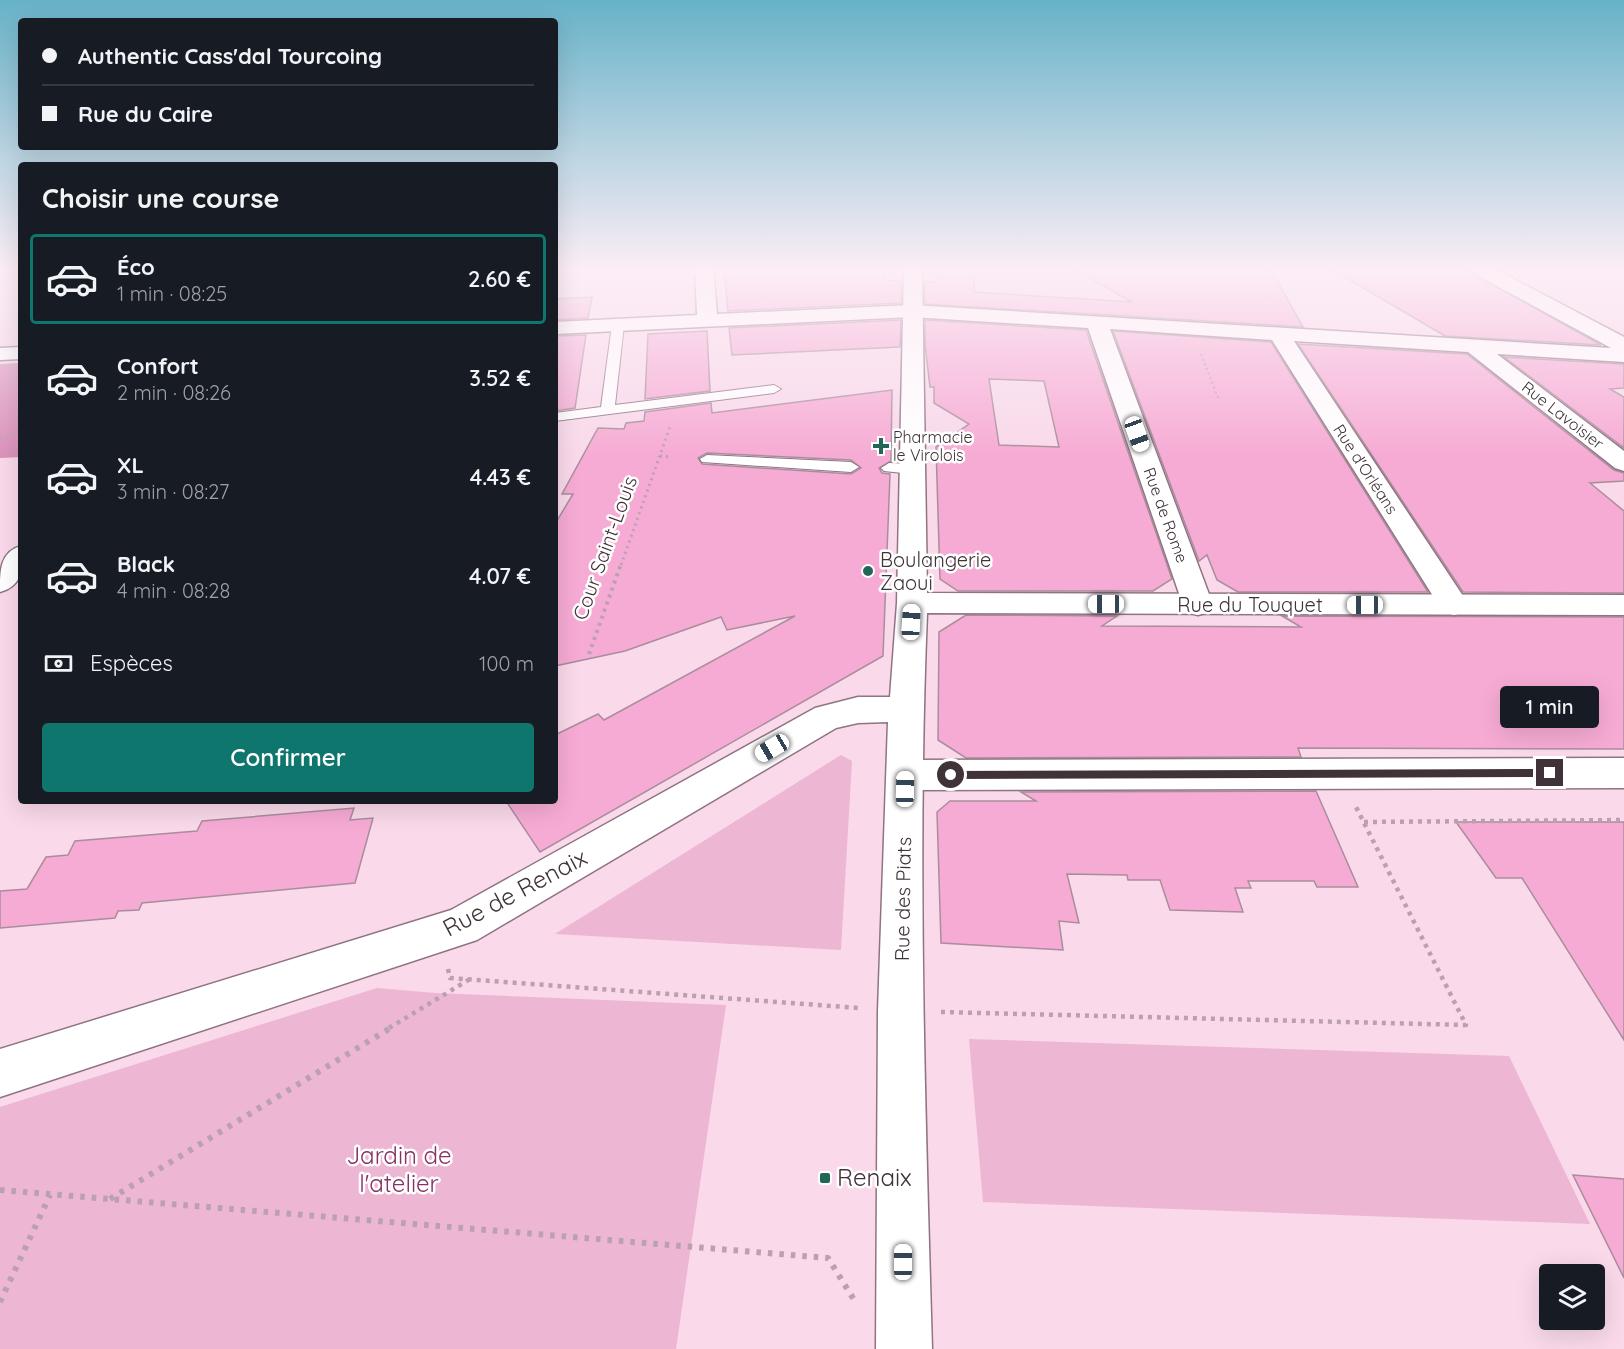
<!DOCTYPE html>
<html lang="fr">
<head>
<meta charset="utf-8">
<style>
	body { margin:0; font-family:Quicksand,sans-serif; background:#242831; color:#f1f3f6; height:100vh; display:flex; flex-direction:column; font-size:22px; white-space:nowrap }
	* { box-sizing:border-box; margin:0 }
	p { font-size:20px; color:#9ea1a6 }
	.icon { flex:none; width:33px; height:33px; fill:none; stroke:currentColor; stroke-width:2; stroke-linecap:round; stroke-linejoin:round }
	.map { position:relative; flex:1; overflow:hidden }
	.panel { position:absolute; left:18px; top:162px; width:540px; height:642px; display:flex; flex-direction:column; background:#171b24; border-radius:6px; box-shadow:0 6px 24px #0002 }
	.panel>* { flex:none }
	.banner { position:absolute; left:18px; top:18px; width:540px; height:132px; border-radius:6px; box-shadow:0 6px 24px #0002; display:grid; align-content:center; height:132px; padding:0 24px; background:#171b24 }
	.fabs { position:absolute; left:1539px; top:1264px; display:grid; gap:12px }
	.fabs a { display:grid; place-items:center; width:66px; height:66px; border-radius:6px; background:#171b24; box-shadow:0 6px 24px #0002; font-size:30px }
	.end { position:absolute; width:27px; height:27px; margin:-14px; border:8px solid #3f3339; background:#fff; box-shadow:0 0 0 3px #fff }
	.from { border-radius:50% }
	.bubble { position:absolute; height:42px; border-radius:6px; background:#171b24; box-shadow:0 6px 24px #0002; font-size:20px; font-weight:600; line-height:42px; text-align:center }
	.car { position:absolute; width:18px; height:36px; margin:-18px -9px; border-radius:8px; box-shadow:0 0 4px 2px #0007; background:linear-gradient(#fff 24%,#345 0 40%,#fff 0 76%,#345 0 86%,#fff 0) }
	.banner b { display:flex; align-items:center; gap:21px; height:57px; font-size:22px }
	.banner b+b { border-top:2px solid #363941 }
	.banner i { width:15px; height:15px; background:#f1f3f6 }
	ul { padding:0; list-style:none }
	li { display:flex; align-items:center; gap:18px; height:90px; margin:0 12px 9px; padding:0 12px; border:3px solid transparent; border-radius:6px }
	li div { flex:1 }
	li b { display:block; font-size:22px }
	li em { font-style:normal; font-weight:600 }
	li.active { border-color:#0f766e }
	li>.icon { width:54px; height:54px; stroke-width:1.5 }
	h2 { padding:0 24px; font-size:27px; line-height:72px }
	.pay { display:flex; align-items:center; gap:15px; height:66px; padding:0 24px; font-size:22px }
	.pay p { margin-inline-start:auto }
	.action { display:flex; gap:12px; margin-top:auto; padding:12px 24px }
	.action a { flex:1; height:69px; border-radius:6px; background:#0f766e; color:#fff; font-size:24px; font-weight:600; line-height:69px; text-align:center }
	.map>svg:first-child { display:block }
	.built { fill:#f2cce1 }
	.green { fill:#edb6d3 }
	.forest { fill:#dc92bc }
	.building { fill:#f6abd4; stroke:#aa8d9c; stroke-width:1.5; fill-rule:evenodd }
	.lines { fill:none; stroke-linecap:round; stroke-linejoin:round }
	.lane-casing { stroke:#907483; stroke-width:2 }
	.street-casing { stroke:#907483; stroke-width:3 }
	.secondary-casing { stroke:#907483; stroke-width:3 }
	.path-far4 { stroke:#bba1af; stroke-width:2; stroke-dasharray:2 3; stroke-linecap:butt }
	.path-far3 { stroke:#bba1af; stroke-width:3; stroke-dasharray:2 4; stroke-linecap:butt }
	.path-far2 { stroke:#bba1af; stroke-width:4; stroke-dasharray:3 4.5; stroke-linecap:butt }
	.path-far1 { stroke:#bba1af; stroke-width:4.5; stroke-dasharray:4 5; stroke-linecap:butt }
	.path { stroke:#bba1af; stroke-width:6; stroke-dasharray:4.5 7; stroke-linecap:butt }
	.lane { fill:#fff; fill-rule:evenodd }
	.street { fill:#fff; fill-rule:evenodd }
	.secondary { fill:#fff; fill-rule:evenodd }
	.route { fill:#3f3339 }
	.poi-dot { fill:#226658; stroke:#fff; stroke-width:2 }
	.labels { text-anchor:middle; stroke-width:5; stroke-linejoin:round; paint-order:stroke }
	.far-street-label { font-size:16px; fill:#3f3339; stroke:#fff }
	.far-poi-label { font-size:16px; fill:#3f3339; stroke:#fff; text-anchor:start }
	.street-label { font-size:20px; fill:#3f3339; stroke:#fff }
	.poi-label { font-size:20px; fill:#3f3339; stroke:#fff; text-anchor:start }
	.near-street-label { font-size:24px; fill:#3f3339; stroke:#fff }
	.near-park-label { font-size:24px; fill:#873166; stroke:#fff }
	.near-poi-label { font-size:24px; fill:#3f3339; stroke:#fff; text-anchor:start }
</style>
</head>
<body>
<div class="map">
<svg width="1624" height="1349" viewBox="0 0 1624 1349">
	<rect width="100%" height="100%" fill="#f9d9ea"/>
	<!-- built -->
	<polygon class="built" points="929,268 1176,268 1224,322 927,300"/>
	<!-- green -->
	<g class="green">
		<polygon points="841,755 852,761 841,950 555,934"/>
		<polygon points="377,988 435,993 726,1005 676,1349 0,1349 0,1107"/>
		<polygon points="969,1039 1509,1056 1590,1224 983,1202"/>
	</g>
	<!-- forest -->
	<polygon class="forest" points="21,363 21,457 0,458 0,364"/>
	<!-- building -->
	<g class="building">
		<polygon points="724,268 883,268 885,280 901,281 901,303 728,311"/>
		<polygon points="939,268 975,268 974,292 1132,302 1071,268 1270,268 1303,327 925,304 924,282 937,282"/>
		<polygon points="1329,268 1463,268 1601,345 1445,336"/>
		<polygon points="592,297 588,318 555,320 555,299"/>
		<polygon points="901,320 900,347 732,355 729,328"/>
		<path d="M925,320L1086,330L1172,579L1153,591H958L940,579L936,447L969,424L934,403V387H930L925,345ZM989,379L1044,381L1059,447L999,445Z"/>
		<polygon points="707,331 710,391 645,399 648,334"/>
		<polygon points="1113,331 1271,342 1428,592 1238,592 1217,580 1207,555 1199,561"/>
		<polygon points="586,335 575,408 555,411 555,336"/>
		<polygon points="1298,344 1467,354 1614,470 1624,473 1624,481 1590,483 1624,511 1624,593 1463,592"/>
		<polygon points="1504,357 1624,364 1624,388 1610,389 1624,397 1624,448"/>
		<path d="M892,390L891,461L879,468L882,473L890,474L883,656L540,852L506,801H555V735L598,714L604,720L795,616L727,630L721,617L625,651L555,666V524L573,494H562L598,428L624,429L626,423L644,421L645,412L711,403L712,413ZM707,453L851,460L861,468L851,474L702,464L698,458Z"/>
		<polygon points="966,615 1117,616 1102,626 1301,627 1282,616 1624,617 1624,749 1298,748 1301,757 966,758 938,740 939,632"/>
		<polygon points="1316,791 1358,887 1317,887 1314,881 1248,881 1251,888 1235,888 1243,912 1170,910 1160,880 1128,880 1127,875 1067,874 1079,923 1059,921 1063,950 941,943 937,812 950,801 1036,801 1021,792"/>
		<polygon points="354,808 350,820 373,818 355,883 142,903 139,910 118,911 115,918 0,928 0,891 27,889 46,857 68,855 75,841 197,831 202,821"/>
		<polygon points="1456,822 1624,822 1624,1040 1522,878 1496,878"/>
		<polygon points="1573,1175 1624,1179 1624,1278"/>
	</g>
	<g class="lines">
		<defs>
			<g id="lane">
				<polygon points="618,321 624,325 615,405 774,385 781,389 774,393 555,421 555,413 601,407 612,325"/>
				<polygon points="707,455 851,462 859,467 851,472 702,462 700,459"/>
				<polygon points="889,463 912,464 920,469 912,474 884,471 881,468"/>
			</g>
			<g id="street">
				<polygon points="695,268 713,268 717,314 912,305 1611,348 1471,272 1469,268 1493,268 1624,337 1624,362 1497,354 1624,451 1624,471 1615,468 1468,352 1294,341 1469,605 1465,612 1454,615 1443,612 1272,340 1110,329 1213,605 1209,612 1198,615 1187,612 1183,605 1088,328 912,317 555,334 555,322 697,315"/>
				<polygon points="21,347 21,359 0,360 0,348"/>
				<path d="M21,546C21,567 25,585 0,592C0,570 0,552 21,546Z"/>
				<polygon points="1624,758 1624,788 905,790 892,785 887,775 892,765 905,760"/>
			</g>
			<path id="secondary" d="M904,268H922L927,593L1624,595V615L927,613C917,858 925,1104 932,1349H876L878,1011L888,722L858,723L836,728L477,940L0,1097V1049L451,910L815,708L858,697H890L897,603Z"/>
		</defs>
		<!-- lane casing -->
		<use href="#lane" class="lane-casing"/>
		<!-- street casing -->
		<use href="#street" class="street-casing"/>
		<!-- secondary casing -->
		<use href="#secondary" class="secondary-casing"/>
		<!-- path-far4 -->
		<g class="path-far4">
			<polyline points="1201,354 1219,400"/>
			<polyline points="0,386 21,381"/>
		</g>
		<!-- path-far3 -->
		<g class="path-far3">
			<polyline points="0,438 21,431"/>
			<polyline points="660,456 670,457"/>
			<polyline points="621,565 671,424"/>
		</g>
		<!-- path-far2 -->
		<polyline class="path-far2" points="589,654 621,564"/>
		<!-- path-far1 -->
		<g class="path-far1">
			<polyline points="1364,822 1624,820"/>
			<polyline points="448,969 450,978 859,1008"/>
			<polyline points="941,1012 1466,1025 1356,807"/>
			<polyline points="389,1028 470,979"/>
		</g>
		<!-- path -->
		<g class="path">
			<polyline points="0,1190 828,1258 856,1303"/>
			<polyline points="110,1199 392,1027"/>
			<polyline points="0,1302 50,1195"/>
		</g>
		<!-- lane -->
		<use href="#lane" class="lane"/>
		<!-- street -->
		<use href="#street" class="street"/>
		<!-- secondary -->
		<use href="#secondary" class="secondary"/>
	</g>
	<!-- sky -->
	<linearGradient id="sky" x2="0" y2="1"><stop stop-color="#67b2c8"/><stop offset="0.59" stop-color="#fceef6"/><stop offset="1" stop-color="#fceef6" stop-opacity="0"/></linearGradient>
	<rect width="1624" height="457" fill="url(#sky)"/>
	<!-- route -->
	<polygon class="route" points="1550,769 1555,773 1550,777 951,779 945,775 951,771"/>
	<!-- markers -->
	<g class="poi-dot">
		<path d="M878 437h6v6h6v6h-6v6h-6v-6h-6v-6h6z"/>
		<circle cx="868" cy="571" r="6"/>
		<rect x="819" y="1172" width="12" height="12" rx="3"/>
	</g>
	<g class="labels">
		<!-- far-street labels -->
		<g class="far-street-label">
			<text transform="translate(1563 415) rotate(38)" y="6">Rue Lavoisier</text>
			<text transform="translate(1366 469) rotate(57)" y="6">Rue d'Orléans</text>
			<text transform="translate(1166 515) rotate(70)" y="6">Rue de Rome</text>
		</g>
		<!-- far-poi labels -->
		<g class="far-poi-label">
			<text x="893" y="443">Pharmacie<tspan x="893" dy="18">le Virolois</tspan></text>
		</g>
		<!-- street labels -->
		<g class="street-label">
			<text transform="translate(605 548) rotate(-70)" y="7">Cour Saint-Louis</text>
			<text x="1250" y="612">Rue du Touquet</text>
			<text transform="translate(903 899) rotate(-89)" y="7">Rue des Piats</text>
		</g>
		<!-- poi labels -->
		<g class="poi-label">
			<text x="880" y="567">Boulangerie<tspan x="880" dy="23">Zaoui</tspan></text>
		</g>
		<!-- near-street labels -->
		<g class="near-street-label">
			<text transform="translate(515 893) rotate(-28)" y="8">Rue de Renaix</text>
		</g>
		<!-- near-park labels -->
		<g class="near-park-label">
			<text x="399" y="1164">Jardin de<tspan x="399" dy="28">l'atelier</tspan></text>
		</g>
		<!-- near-poi labels -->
		<g class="near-poi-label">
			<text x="837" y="1186">Renaix</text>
		</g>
	</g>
</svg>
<div class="fabs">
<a><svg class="icon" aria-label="layers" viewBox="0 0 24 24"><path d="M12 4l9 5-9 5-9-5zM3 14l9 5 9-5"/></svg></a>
</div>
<i class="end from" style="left:951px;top:775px"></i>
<i class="end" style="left:1550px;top:773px"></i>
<div class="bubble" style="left:1500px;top:686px;width:99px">1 min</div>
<i class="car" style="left:1137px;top:434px;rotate:160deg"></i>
<i class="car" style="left:1106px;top:604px;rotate:270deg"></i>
<i class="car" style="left:1365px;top:605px;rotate:270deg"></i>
<i class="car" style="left:911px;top:622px;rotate:3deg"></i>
<i class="car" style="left:772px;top:748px;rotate:240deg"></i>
<i class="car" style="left:905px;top:789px;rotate:1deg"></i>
<i class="car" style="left:903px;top:1262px;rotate:0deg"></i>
<div class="banner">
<b><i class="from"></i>Authentic Cass'dal Tourcoing</b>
<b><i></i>Rue du Caire</b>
</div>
<section class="panel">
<h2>Choisir une course</h2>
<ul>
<li class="active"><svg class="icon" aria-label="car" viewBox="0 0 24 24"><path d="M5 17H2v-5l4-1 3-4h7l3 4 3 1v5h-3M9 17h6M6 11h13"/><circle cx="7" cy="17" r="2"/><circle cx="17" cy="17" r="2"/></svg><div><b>Éco</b><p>1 min · 08:25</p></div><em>2.60 €</em></li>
<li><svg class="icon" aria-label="car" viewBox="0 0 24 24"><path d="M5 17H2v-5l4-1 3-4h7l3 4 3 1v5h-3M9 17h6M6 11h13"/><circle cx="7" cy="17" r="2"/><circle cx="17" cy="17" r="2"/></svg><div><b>Confort</b><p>2 min · 08:26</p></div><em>3.52 €</em></li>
<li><svg class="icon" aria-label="car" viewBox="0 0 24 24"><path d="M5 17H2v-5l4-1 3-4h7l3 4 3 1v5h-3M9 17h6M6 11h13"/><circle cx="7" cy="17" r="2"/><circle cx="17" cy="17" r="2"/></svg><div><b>XL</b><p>3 min · 08:27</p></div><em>4.43 €</em></li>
<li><svg class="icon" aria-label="car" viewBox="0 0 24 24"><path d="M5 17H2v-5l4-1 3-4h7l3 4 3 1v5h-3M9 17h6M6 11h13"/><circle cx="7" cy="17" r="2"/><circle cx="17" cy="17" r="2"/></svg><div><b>Black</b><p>4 min · 08:28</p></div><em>4.07 €</em></li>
</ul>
<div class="pay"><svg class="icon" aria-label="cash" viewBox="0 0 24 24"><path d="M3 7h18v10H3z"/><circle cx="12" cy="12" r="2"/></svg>Espèces<p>100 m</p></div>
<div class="action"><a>Confirmer</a></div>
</section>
</div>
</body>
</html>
